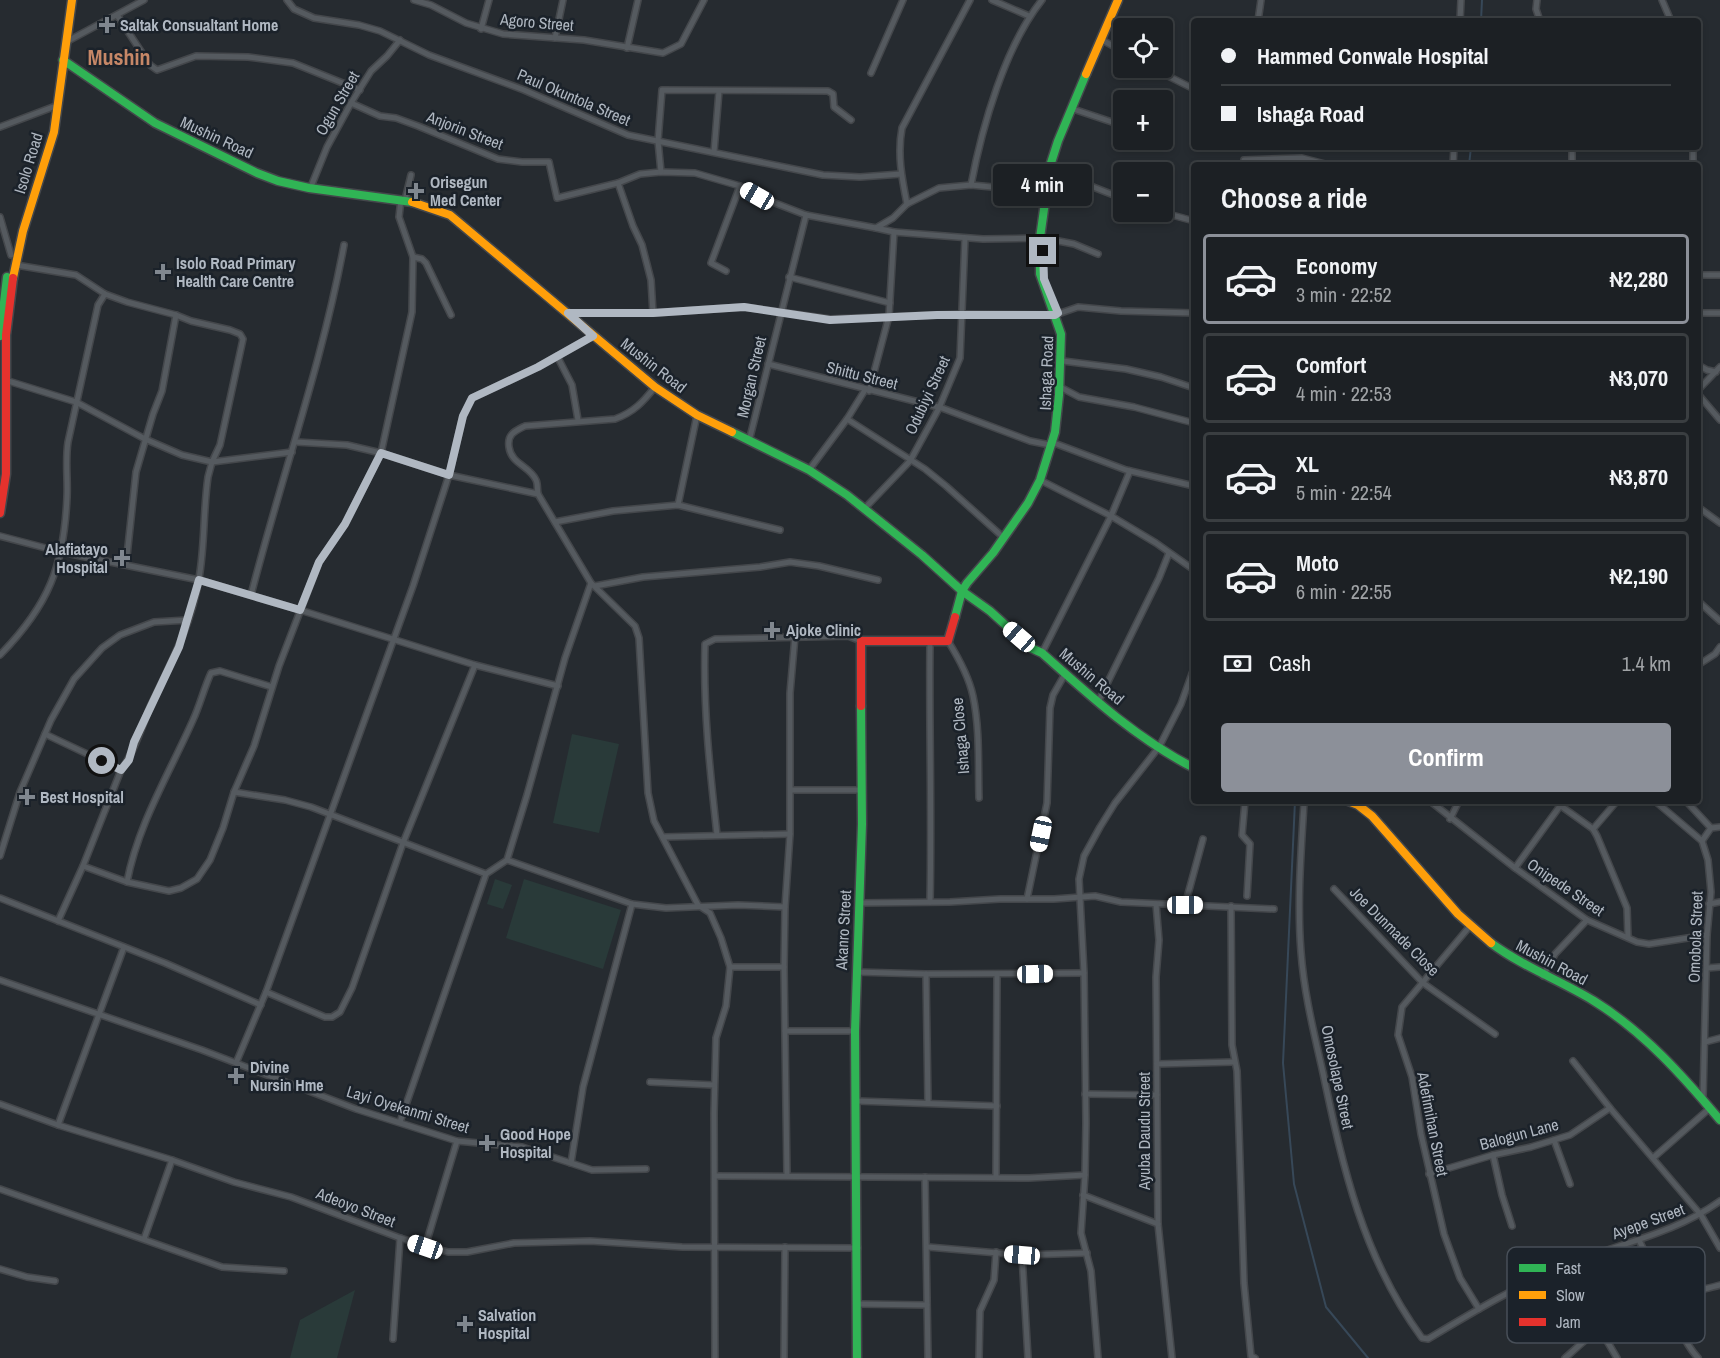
<!DOCTYPE html>
<html lang="en">
<head>
<meta charset="utf-8">
<style>
	body { margin:0; font-family:"Archivo Narrow",sans-serif; background:#292d31; color:#f1f3f6; height:100vh; display:flex; flex-direction:column; font-size:22px; white-space:nowrap }
	* { box-sizing:border-box; margin:0 }
	p { font-size:20px; color:#a0a3a6 }
	.icon { flex:none; width:33px; height:33px; fill:none; stroke:currentColor; stroke-width:2; stroke-linecap:round; stroke-linejoin:round }
	.map { position:relative; flex:1; overflow:hidden }
	.side { position:absolute; left:1191px; top:162px; width:510px; height:642px; display:flex; flex-direction:column; background:#1c2024; border-radius:6px; box-shadow:0 3px 9px #0003,0 0 0 2px #3a3e41 }
	.side>* { flex:none }
	.top-card { position:absolute; left:1191px; top:18px; width:510px; height:132px; border-radius:6px; box-shadow:0 3px 9px #0003,0 0 0 2px #3a3e41; display:grid; align-content:center; height:132px; padding:0 30px; background:#1c2024 }
	.fabs { position:absolute; left:1113px; top:18px; display:grid; gap:12px }
	.fabs a { display:grid; place-items:center; width:60px; height:60px; border-radius:6px; background:#1c2024; box-shadow:0 3px 9px #0003,0 0 0 2px #3a3e41; font-size:30px }
	.end { position:absolute; width:27px; height:27px; margin:-14px; border:8px solid #b0b8c2; background:#111; box-shadow:0 0 0 3px #111 }
	.from { border-radius:50% }
	.bubble { position:absolute; height:42px; border-radius:6px; background:#1c2024; box-shadow:0 3px 9px #0003,0 0 0 2px #3a3e41; font-size:20px; font-weight:700; line-height:42px; text-align:center }
	.car { position:absolute; width:18px; height:36px; margin:-18px -9px; border-radius:8px; box-shadow:0 0 4px 2px #0007; background:linear-gradient(#fff 24%,#345 0 40%,#fff 0 76%,#345 0 86%,#fff 0) }
	.top-card b { display:flex; align-items:center; gap:21px; height:57px; font-size:22px }
	.top-card b+b { border-top:2px solid #3a3e41 }
	.top-card i { width:15px; height:15px; background:#f1f3f6 }
	ul { padding:0; list-style:none }
	li { display:flex; align-items:center; gap:18px; height:90px; margin:0 12px 9px; padding:0 18px; border:3px solid #3a3e41; border-radius:6px }
	li div { flex:1 }
	li b { display:block; font-size:22px }
	li em { font-style:normal; font-weight:700 }
	li.selected { border-color:#8c9099 }
	li>.icon { width:54px; height:54px; stroke-width:1.5 }
	h2 { padding:0 30px; font-size:27px; line-height:72px }
	.pay { display:flex; align-items:center; gap:15px; height:66px; padding:0 30px; font-size:22px }
	.pay p { margin-inline-start:auto }
	.action { display:flex; gap:12px; margin-top:auto; padding:12px 30px }
	.action a { flex:1; height:69px; border-radius:6px; background:#8c9099; color:#fff; font-size:24px; font-weight:700; line-height:69px; text-align:center }
	.map>svg:first-child { display:block }
	.green { fill:#293a39 }
	.lines { fill:none; stroke-linecap:round; stroke-linejoin:round }
	.stream { stroke:#374858; stroke-width:2 }
	.street-casing { stroke:#44474b; stroke-width:8 }
	.fast-casing { stroke:#44474b; stroke-width:11 }
	.slow-casing { stroke:#44474b; stroke-width:11 }
	.jam-casing { stroke:#44474b; stroke-width:11 }
	.street { stroke:#555a5f; stroke-width:5 }
	.fast { stroke:#30b455; stroke-width:8 }
	.slow { stroke:#ff9f0a; stroke-width:8 }
	.jam { stroke:#e5322d; stroke-width:8 }
	.route { stroke:#b0b8c2; stroke-width:8 }
	.poi-dot { fill:#80878f; stroke:#1b222a; stroke-width:2 }
	.labels { text-anchor:middle; stroke-width:5; stroke-linejoin:round; paint-order:stroke }
	.street-label { font-size:16px; fill:#b0b8c2; stroke:#1b222a }
	.poi-label { font-size:16px; font-weight:bold; fill:#b0b8c2; stroke:#1b222a; text-anchor:start }
	.district-label { font-size:22px; font-weight:bold; fill:#c68767; stroke:#1b222a }
	.key { fill:#1b222a; stroke:#484f58; stroke-width:1.5 }
	.key-label { font-size:16px; fill:#b0b8c2 }
</style>
</head>
<body>
<div class="map">
<svg width="1720" height="1358" viewBox="0 0 1720 1358">
	<rect width="100%" height="100%" fill="#262b30"/>
	<!-- green -->
	<g class="green">
		<polygon points="572,734 619,744 599,833 553,823"/>
		<polygon points="495,879 512,885 503,909 487,904"/>
		<polygon points="524,879 621,910 603,969 506,938"/>
		<polygon points="355,1290 337,1358 290,1358 300,1320"/>
	</g>
	<g class="lines">
		<!-- stream -->
		<g class="stream">
			<polyline points="1481,21 1482,0"/>
			<polyline points="1469,165 1471,147"/>
			<polyline points="1295,801 1283,1063 1294,1184 1326,1307 1368,1358"/>
		</g>
		<defs>
			<g id="street">
				<polyline points="287,0 294,9 314,18 359,25 380,31 429,55 524,90 628,135 823,175 860,177 901,174"/>
				<polyline points="414,0 431,5 466,23 503,34 584,40 663,53 681,44 704,0"/>
				<polyline points="992,0 1029,16"/>
				<polyline points="1537,0 1536,9 1540,21"/>
				<polyline points="1662,0 1671,21"/>
				<polyline points="117,15 150,65 157,70 196,56 248,57 293,63 360,90"/>
				<polyline points="1258,21 1261,0"/>
				<polyline points="1460,21 1461,0"/>
				<polyline points="481,29 489,0"/>
				<polyline points="555,38 563,0"/>
				<polyline points="1104,41 1124,52"/>
				<polyline points="66,42 144,0"/>
				<polyline points="627,48 638,0"/>
				<polyline points="1152,68 1194,89"/>
				<polyline points="871,73 903,0"/>
				<polyline points="351,103 380,116 396,118 418,126 498,159 522,162 549,162 557,198 618,183 640,174 661,172 695,173 740,186 757,196 806,215 876,228 893,218 907,204 939,188 971,185 1046,192"/>
				<polyline points="1076,110 1124,126"/>
				<polyline points="0,127 53,107"/>
				<polyline points="1693,147 1693,165"/>
				<polyline points="714,152 719,91"/>
				<polyline points="1244,165 1244,160 1302,158 1329,165"/>
				<polyline points="1453,165 1454,147"/>
				<polyline points="1572,165 1572,147"/>
				<polyline points="1663,165 1693,164"/>
				<polyline points="1052,171 1124,199"/>
				<polyline points="661,172 658,141 662,90 828,91 833,94 834,107 851,120"/>
				<polyline points="618,183 633,226 642,245 651,280 653,313"/>
				<path d="M971,185C982,127 1005,46 1042,0"/>
				<polyline points="310,189 327,147 351,103 371,71 387,56 400,40"/>
				<polyline points="405,200 411,175"/>
				<path d="M907,204C902,179 897,154 902,128L970,0"/>
				<polyline points="1161,212 1194,221"/>
				<polyline points="0,217 11,255"/>
				<polyline points="876,228 894,232"/>
				<polyline points="1043,238 1074,244 1098,254"/>
				<polyline points="413,257 422,259 426,263 451,315"/>
				<path d="M16,265L76,275L105,294L127,302L176,315L191,321L230,330L240,334L243,339L220,445L212,462L208,477C203,511 205,545 199,578C192,624 170,665 150,707C142,726 133,755 121,770L83,866L58,921"/>
				<polyline points="726,271 711,263 740,186"/>
				<polyline points="1698,275 1720,275"/>
				<polyline points="789,277 890,303"/>
				<polyline points="568,313 653,313 744,307 830,319 961,314 1055,315 1078,307 1121,311 1194,313"/>
				<polyline points="1698,313 1720,313"/>
				<polyline points="557,356 572,385 578,420"/>
				<polyline points="1063,361 1126,369 1161,377 1194,388"/>
				<polyline points="768,364 942,408 1030,441 1050,445"/>
				<polyline points="1698,365 1707,370 1716,372"/>
				<polyline points="5,380 76,402 145,439 182,455 212,462 292,452"/>
				<polyline points="1062,388 1079,397 1134,407 1194,423"/>
				<polyline points="1698,390 1720,367"/>
				<polyline points="869,391 889,316 894,232 983,239 1040,238"/>
				<polyline points="1698,394 1720,420"/>
				<polyline points="847,419 925,469 946,486 1004,538"/>
				<polyline points="749,441 806,215"/>
				<polyline points="296,442 347,445 381,453 449,475 538,494 591,583 565,658 527,795 507,860 486,874 400,1122"/>
				<polyline points="1054,443 1126,470 1194,486"/>
				<polyline points="809,470 847,419 865,390"/>
				<polyline points="1042,481 1111,516 1130,471"/>
				<path d="M538,494C537,490 538,484 536,480C530,466 511,464 509,447C507,434 515,431 525,426L615,419C634,412 643,402 655,387"/>
				<polyline points="678,505 697,415"/>
				<polyline points="1698,507 1720,523"/>
				<polyline points="865,508 910,461 939,408 960,358 965,238"/>
				<polyline points="555,522 613,511 678,505 780,530"/>
				<polyline points="0,536 61,552 199,580 300,610 475,665 558,686"/>
				<polyline points="126,565 136,472 153,414 162,391 176,315"/>
				<polyline points="591,583 635,626 639,638 648,793 654,821 698,905 710,913 721,938 730,967 726,1006 716,1038 714,1113 715,1358"/>
				<polyline points="595,586 643,577 760,567 790,562 819,566 878,580"/>
				<path d="M251,595C281,478 322,364 344,245"/>
				<polyline points="1698,601 1720,621"/>
				<path d="M948,641C958,657 969,677 973,696C980,729 978,765 979,798"/>
				<path d="M930,642C929,729 932,815 930,902"/>
				<polyline points="1042,653 1111,516 1156,543 1194,570"/>
				<path d="M0,655C49,605 64,566 67,497C68,479 65,461 68,442L98,305L105,294"/>
				<polyline points="1698,665 1715,654 1720,647"/>
				<polyline points="1098,702 1159,578 1169,553"/>
				<polyline points="45,734 121,770"/>
				<polyline points="791,790 861,790"/>
				<polyline points="234,792 285,800 311,807 486,874"/>
				<polyline points="1245,801 1242,835 1250,844 1247,896"/>
				<polyline points="1430,801 1515,868 1587,920 1637,942 1649,944 1707,935"/>
				<polyline points="1554,801 1593,829 1597,836 1627,908 1628,937"/>
				<polyline points="1655,801 1702,841 1708,860 1711,892 1707,935 1703,1098"/>
				<polyline points="1686,801 1711,828"/>
				<path d="M1304,803C1301,852 1297,903 1301,952C1304,993 1314,1033 1323,1073C1343,1168 1363,1258 1422,1338L1428,1339C1473,1312 1520,1284 1569,1264C1620,1243 1674,1234 1720,1201"/>
				<polyline points="1450,819 1459,801"/>
				<polyline points="1593,829 1617,801"/>
				<path d="M717,835C710,771 703,708 705,644L715,639L848,636L861,641"/>
				<polyline points="663,837 790,834"/>
				<polyline points="1702,841 1711,828 1720,827"/>
				<polyline points="0,856 20,792 51,720 74,679 102,648 120,635 154,622 188,620"/>
				<polyline points="507,860 632,904 666,908 738,905 785,907"/>
				<polyline points="83,866 127,882 169,891 181,888 197,879 210,860 223,828 234,792 254,746 279,666 319,562 345,524 381,453 412,312 413,257 399,217 401,199"/>
				<polyline points="1515,868 1560,806"/>
				<path d="M127,882C138,824 169,774 193,720C200,705 204,688 211,673L220,671L272,687"/>
				<polyline points="1334,889 1423,983 1495,1034"/>
				<polyline points="0,898 165,963 261,1005"/>
				<polyline points="1027,899 1047,803 1050,708 1053,695 1065,674"/>
				<polyline points="859,903 950,902 1000,899 1054,899 1095,896 1121,902 1274,909"/>
				<polyline points="1156,904 1159,940 1156,977 1158,1224 1172,1358"/>
				<polyline points="1709,904 1720,902"/>
				<polyline points="1185,905 1203,839"/>
				<polyline points="1231,906 1232,1045 1237,1071 1244,1283 1251,1356 1255,1358"/>
				<polyline points="1470,926 1402,1007 1398,1035 1412,1077 1421,1134 1444,1234 1460,1278 1479,1309"/>
				<polyline points="730,967 784,967"/>
				<polyline points="1707,968 1720,967"/>
				<polyline points="856,972 926,974 1084,973"/>
				<polyline points="926,974 928,1103"/>
				<polyline points="1543,976 1555,954 1587,920"/>
				<polyline points="0,980 202,1050 356,1109 457,1141 522,1147 592,1170 646,1169"/>
				<polyline points="266,992 325,1017 332,1017 340,1012 352,988 403,843 475,665"/>
				<polyline points="785,1031 855,1031"/>
				<polyline points="1705,1042 1720,1038"/>
				<polyline points="1573,1061 1610,1108 1701,1215 1720,1248"/>
				<polyline points="236,1063 266,992 413,586 449,475 463,416 472,398 538,367 593,336"/>
				<polyline points="1157,1064 1234,1062"/>
				<polyline points="650,1082 714,1085"/>
				<polyline points="1085,1094 1157,1095"/>
				<polyline points="857,1101 997,1106"/>
				<polyline points="0,1104 58,1125 172,1160 234,1182 291,1197 400,1238 448,1252 467,1252 514,1243 590,1241 682,1247 858,1248"/>
				<polyline points="58,1125 124,947"/>
				<polyline points="1554,1140 1570,1184"/>
				<polyline points="1493,1155 1502,1195 1512,1226"/>
				<polyline points="1653,1158 1710,1108"/>
				<polyline points="571,1163 583,1087 632,904"/>
				<polyline points="1429,1174 1493,1155 1531,1147 1570,1135 1610,1108"/>
				<polyline points="787,1175 784,967 785,907 790,834 790,693 795,636"/>
				<polyline points="1085,1175 1081,1233 1091,1271 1098,1358"/>
				<polyline points="715,1176 1029,1178 1085,1175 1086,1123 1084,973 1079,879 1084,856 1100,827 1115,803 1159,747 1181,704 1194,668"/>
				<polyline points="925,1177 928,1358"/>
				<polyline points="996,1177 997,974"/>
				<polyline points="0,1189 222,1267 284,1271"/>
				<polyline points="1083,1195 1158,1224"/>
				<polyline points="144,1239 172,1160"/>
				<path d="M1639,1240L1666,1297C1675,1304 1677,1322 1682,1333C1686,1342 1691,1350 1698,1358"/>
				<polyline points="425,1247 457,1141"/>
				<polyline points="928,1247 1022,1255 1087,1253"/>
				<polyline points="1022,1255 1028,1358"/>
				<polyline points="0,1269 27,1277 55,1281"/>
				<polyline points="858,1304 927,1305"/>
				<polyline points="1600,1329 1617,1358"/>
				<polyline points="393,1339 400,1238"/>
				<polyline points="784,1358 785,1247"/>
				<polyline points="979,1358 980,1311 994,1280 996,1252"/>
				<path d="M1565,1358C1577,1348 1588,1336 1601,1328C1634,1305 1682,1295 1720,1285"/>
			</g>
			<g id="fast">
				<polyline points="63,60 155,123 257,173 278,181 309,188 412,202"/>
				<polyline points="0,336 7,277"/>
				<path d="M732,432L809,470L847,495L922,555L962,591L990,611L1031,648L1042,653C1090,696 1137,739 1194,768"/>
				<polyline points="955,617 962,591 967,583 993,553 1028,503 1040,480 1055,432 1059,395 1061,334 1040,274 1040,238 1050,166 1058,141 1086,74"/>
				<path d="M1491,943C1523,967 1560,980 1594,1001C1644,1032 1683,1076 1720,1120"/>
				<polyline points="857,1358 855,1031 862,824 861,706"/>
			</g>
			<g id="slow">
				<polyline points="1086,74 1118,0"/>
				<polyline points="412,202 450,215 655,387 697,415 732,432"/>
				<polyline points="13,278 23,231 54,132 72,0"/>
				<polyline points="1348,801 1358,805 1372,816 1458,914 1491,943"/>
			</g>
			<g id="jam">
				<polyline points="0,513 6,474 6,335 13,278"/>
				<polyline points="861,706 861,641 948,641 955,617"/>
			</g>
		</defs>
		<!-- street casing -->
		<use href="#street" class="street-casing"/>
		<!-- fast casing -->
		<use href="#fast" class="fast-casing"/>
		<!-- slow casing -->
		<use href="#slow" class="slow-casing"/>
		<!-- jam casing -->
		<use href="#jam" class="jam-casing"/>
		<!-- street -->
		<use href="#street" class="street"/>
		<!-- fast -->
		<use href="#fast" class="fast"/>
		<!-- slow -->
		<use href="#slow" class="slow"/>
		<!-- jam -->
		<use href="#jam" class="jam"/>
	</g>
	<g class="lines">
		<!-- route -->
		<polyline class="route" points="102,761 121,770 129,760 134,742 179,647 199,580 300,610 319,562 345,524 381,453 449,475 463,416 472,398 538,367 593,336 568,313 653,313 744,307 830,320 937,315 1055,315 1058,313 1044,279 1043,251"/>
	</g>
	<!-- markers -->
	<g class="poi-dot">
		<path d="M104 16h6v6h6v6h-6v6h-6v-6h-6v-6h6z"/>
		<path d="M413 182h6v6h6v6h-6v6h-6v-6h-6v-6h6z"/>
		<path d="M160 263h6v6h6v6h-6v6h-6v-6h-6v-6h6z"/>
		<path d="M119 549h6v6h6v6h-6v6h-6v-6h-6v-6h6z"/>
		<path d="M769 621h6v6h6v6h-6v6h-6v-6h-6v-6h6z"/>
		<path d="M24 788h6v6h6v6h-6v6h-6v-6h-6v-6h6z"/>
		<path d="M233 1067h6v6h6v6h-6v6h-6v-6h-6v-6h6z"/>
		<path d="M484 1134h6v6h6v6h-6v6h-6v-6h-6v-6h6z"/>
		<path d="M462 1315h6v6h6v6h-6v6h-6v-6h-6v-6h6z"/>
	</g>
	<g class="labels">
		<!-- street labels -->
		<g class="street-label">
			<text transform="translate(537 22) rotate(5)" y="6">Agoro Street</text>
			<text transform="translate(574 97) rotate(23)" y="6">Paul Okuntola Street</text>
			<text transform="translate(337 103) rotate(-60)" y="6">Ogun Street</text>
			<text transform="translate(465 130) rotate(21)" y="6">Anjorin Street</text>
			<text transform="translate(217 137) rotate(25)" y="6">Mushin Road</text>
			<text transform="translate(28 163) rotate(-73)" y="6">Isolo Road</text>
			<text transform="translate(654 365) rotate(38)" y="6">Mushin Road</text>
			<text transform="translate(1046 373) rotate(-88)" y="6">Ishaga Road</text>
			<text transform="translate(862 375) rotate(14)" y="6">Shittu Street</text>
			<text transform="translate(751 377) rotate(-77)" y="6">Morgan Street</text>
			<text transform="translate(927 395) rotate(-65)" y="6">Odubiyi Street</text>
			<text transform="translate(1092 676) rotate(40)" y="6">Mushin Road</text>
			<text transform="translate(960 736) rotate(-95)" y="6">Ishaga Close</text>
			<text transform="translate(1566 887) rotate(34)" y="6">Onipede Street</text>
			<text transform="translate(843 930) rotate(-87)" y="6">Akanro Street</text>
			<text transform="translate(1395 931) rotate(45)" y="6">Joe Dunmade Close</text>
			<text transform="translate(1695 937) rotate(-88)" y="6">Omobola Street</text>
			<text transform="translate(1552 962) rotate(28)" y="6">Mushin Road</text>
			<text transform="translate(1338 1077) rotate(78)" y="6">Omosolape Street</text>
			<text transform="translate(408 1109) rotate(17)" y="6">Layi Oyekanmi Street</text>
			<text transform="translate(1433 1124) rotate(79)" y="6">Adefimihan Street</text>
			<text transform="translate(1144 1131) rotate(-90)" y="6">Ayuba Daudu Street</text>
			<text transform="translate(1519 1134) rotate(-15)" y="6">Balogun Lane</text>
			<text transform="translate(356 1207) rotate(21)" y="6">Adeoyo Street</text>
			<text transform="translate(1648 1221) rotate(-20)" y="6">Ayepe Street</text>
		</g>
		<!-- poi labels -->
		<g class="poi-label">
			<text x="120" y="31">Saltak Consualtant Home</text>
			<text x="430" y="188">Orisegun<tspan x="430" dy="18">Med Center</tspan></text>
			<text x="176" y="269">Isolo Road Primary<tspan x="176" dy="18">Health Care Centre</tspan></text>
			<text x="108" y="555" text-anchor="end">Alafiatayo<tspan x="108" dy="18">Hospital</tspan></text>
			<text x="786" y="636">Ajoke Clinic</text>
			<text x="40" y="803">Best Hospital</text>
			<text x="250" y="1073">Divine<tspan x="250" dy="18">Nursin Hme</tspan></text>
			<text x="500" y="1140">Good Hope<tspan x="500" dy="18">Hospital</tspan></text>
			<text x="478" y="1321">Salvation<tspan x="478" dy="18">Hospital</tspan></text>
		</g>
		<!-- district labels -->
		<g class="district-label">
			<text x="119" y="65">Mushin</text>
		</g>
	</g>
	<!-- legend -->
	<rect x="1507" y="1247" width="198" height="96" rx="9" class="key"/>
	<rect x="1519" y="1264" width="27" height="8" fill="#30b455"/>
	<rect x="1519" y="1291" width="27" height="8" fill="#ff9f0a"/>
	<rect x="1519" y="1318" width="27" height="8" fill="#e5322d"/>
	<g class="key-label">
		<text x="1556" y="1274">Fast</text>
		<text x="1556" y="1301">Slow</text>
		<text x="1556" y="1328">Jam</text>
	</g>
</svg>
<div class="fabs">
<a><svg class="icon" aria-label="locate" viewBox="0 0 24 24"><circle cx="12" cy="12" r="6"/><path d="M12 2v4M12 18v4M2 12h4M18 12h4"/></svg></a>
<a>+</a>
<a>−</a>
</div>
<i class="end from" style="left:102px;top:761px"></i>
<i class="end" style="left:1043px;top:251px"></i>
<div class="bubble" style="left:993px;top:164px;width:99px">4 min</div>
<i class="car" style="left:757px;top:196px;rotate:300deg"></i>
<i class="car" style="left:1019px;top:637px;rotate:311deg"></i>
<i class="car" style="left:1041px;top:834px;rotate:192deg"></i>
<i class="car" style="left:1185px;top:905px;rotate:90deg"></i>
<i class="car" style="left:1035px;top:974px;rotate:89deg"></i>
<i class="car" style="left:425px;top:1247px;rotate:289deg"></i>
<i class="car" style="left:1022px;top:1255px;rotate:275deg"></i>
<div class="top-card">
<b><i class="from"></i>Hammed Conwale Hospital</b>
<b><i></i>Ishaga Road</b>
</div>
<section class="side">
<h2>Choose a ride</h2>
<ul>
<li class="selected"><svg class="icon" aria-label="car" viewBox="0 0 24 24"><path d="M5 17H2v-5l4-1 3-4h7l3 4 3 1v5h-3M9 17h6M6 11h13"/><circle cx="7" cy="17" r="2"/><circle cx="17" cy="17" r="2"/></svg><div><b>Economy</b><p>3 min · 22:52</p></div><em>₦2,280</em></li>
<li><svg class="icon" aria-label="car" viewBox="0 0 24 24"><path d="M5 17H2v-5l4-1 3-4h7l3 4 3 1v5h-3M9 17h6M6 11h13"/><circle cx="7" cy="17" r="2"/><circle cx="17" cy="17" r="2"/></svg><div><b>Comfort</b><p>4 min · 22:53</p></div><em>₦3,070</em></li>
<li><svg class="icon" aria-label="car" viewBox="0 0 24 24"><path d="M5 17H2v-5l4-1 3-4h7l3 4 3 1v5h-3M9 17h6M6 11h13"/><circle cx="7" cy="17" r="2"/><circle cx="17" cy="17" r="2"/></svg><div><b>XL</b><p>5 min · 22:54</p></div><em>₦3,870</em></li>
<li><svg class="icon" aria-label="car" viewBox="0 0 24 24"><path d="M5 17H2v-5l4-1 3-4h7l3 4 3 1v5h-3M9 17h6M6 11h13"/><circle cx="7" cy="17" r="2"/><circle cx="17" cy="17" r="2"/></svg><div><b>Moto</b><p>6 min · 22:55</p></div><em>₦2,190</em></li>
</ul>
<div class="pay"><svg class="icon" aria-label="cash" viewBox="0 0 24 24"><path d="M3 7h18v10H3z"/><circle cx="12" cy="12" r="2"/></svg>Cash<p>1.4 km</p></div>
<div class="action"><a>Confirm</a></div>
</section>
</div>
</body>
</html>
